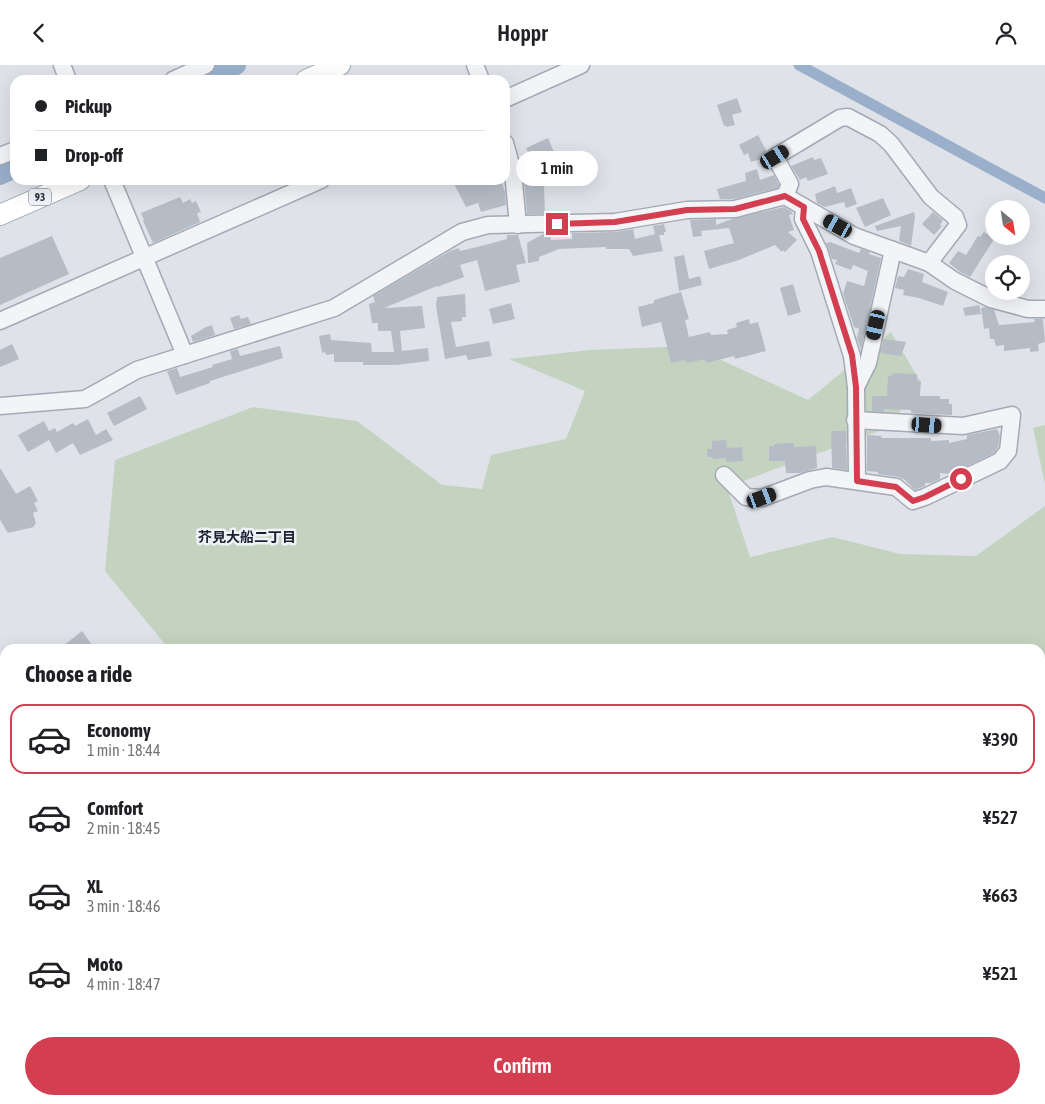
<!DOCTYPE html>
<html lang="en">
<head>
<meta charset="utf-8">
<style>
	body { margin:0; font-family:"Asap Condensed","Noto Sans JP",sans-serif; background:#f2f2f2; color:#202124; height:100vh; display:flex; flex-direction:column; font-size:19px; white-space:nowrap }
	* { box-sizing:border-box; margin:0 }
	p { font-size:16px; color:#757577 }
	.icon { flex:none; width:28px; height:28px; fill:none; stroke:currentColor; stroke-width:2; stroke-linecap:round; stroke-linejoin:round }
	.map { position:relative; flex:1; overflow:hidden }
	.side { position:absolute; left:0px; top:579px; width:1045px; height:461px; display:flex; flex-direction:column; background:#fff; border-radius:15px 15px 0 0; box-shadow:0 5px 20px #0002 }
	.side>* { flex:none }
	.hud { position:absolute; left:10px; top:10px; width:500px; height:110px; border-radius:15px; box-shadow:0 5px 20px #0002; display:grid; align-content:center; height:110px; padding:0 25px; background:#fff }
	.needle { width:32px; rotate:150deg }
	.fabs { position:absolute; left:985px; top:135px; display:grid; gap:10px }
	.fabs a { display:grid; place-items:center; width:45px; height:45px; border-radius:50%; background:#fff; box-shadow:0 5px 20px #0002; font-size:25px }
	.end { position:absolute; width:22px; height:22px; margin:-11px; border:6px solid #d33f51; background:#fff; box-shadow:0 0 0 2px #fff }
	.from { border-radius:50% }
	.bubble { position:absolute; height:35px; border-radius:18px; background:#fff; box-shadow:0 5px 20px #0002; font-size:16px; font-weight:600; line-height:35px; text-align:center }
	.car { position:absolute; width:15px; height:30px; margin:-15px -8px; border-radius:6px; box-shadow:0 0 4px 1px #0007; background:linear-gradient(#222 24%,#8ab4d8 0 40%,#222 0 76%,#8ab4d8 0 86%,#222 0) }
	.hud b { display:flex; align-items:center; gap:18px; height:48px; font-size:19px }
	.hud b+b { border-top:1px solid #e0e0e0 }
	.hud i { width:12px; height:12px; background:#202124 }
	ul { padding:0; list-style:none }
	li { display:flex; align-items:center; gap:15px; height:70px; margin:0 10px 8px; padding:0 15px; border:2px solid transparent; border-radius:15px }
	li div { flex:1 }
	li b { display:block; font-size:19px }
	li em { font-style:normal; font-weight:600 }
	li.selected { border-color:#d33f51 }
	li>.icon { width:45px; height:45px; stroke-width:1.5 }
	h2 { padding:0 25px; font-size:22px; line-height:60px }
	.primary-button { display:flex; gap:10px; margin-top:auto; padding:10px 25px }
	.primary-button a { flex:1; height:58px; border-radius:30px; background:#d33f51; color:#fff; font-size:20px; font-weight:600; line-height:58px; text-align:center }
	header { display:flex; justify-content:space-between; align-items:center; height:65px; padding:0 25px; background:#fff; font-size:22px; font-weight:600 }
	.map>svg:first-child { display:block }
	.green { fill:#c4d3c0 }
	.lines { fill:none; stroke-linecap:round; stroke-linejoin:round }
	.canal { stroke:#99afca; stroke-width:11 }
	.river { stroke:#99afca; stroke-width:20 }
	.building { fill:#b6bcc6 }
	.minor-casing { stroke:#a4aab3; stroke-width:19 }
	.major-casing { stroke:#9ea6b5; stroke-width:22 }
	.minor { stroke:#f2f4f7; stroke-width:16 }
	.major { stroke:#fff; stroke-width:20 }
	.route { stroke:#d33f51; stroke-width:6 }
	.labels { text-anchor:middle; stroke-width:5; stroke-linejoin:round; paint-order:stroke }
	.shield { fill:#eff2f6; stroke:#636a77; stroke-width:1 }
	.shield-label { font-size:11px; font-weight:bold; fill:#273041 }
	.neighbourhood-label { font-size:14px; font-weight:bold; fill:#1a2131; stroke:#eff2f6 }
</style>
</head>
<body>
<header><svg class="icon" aria-label="back" viewBox="0 0 24 24"><path d="M15 5l-7 7 7 7"/></svg>Hoppr<svg class="icon" aria-label="person" viewBox="0 0 24 24"><circle cx="12" cy="8" r="4"/><path d="M4 21q1-7 8-7t8 7"/></svg></header>
<div class="map">
<svg width="1045" height="1039" viewBox="0 0 1045 1039">
	<rect width="100%" height="100%" fill="#dfe3e9"/>
	<!-- green -->
	<g class="green">
		<polygon points="891,267 920,316 890,362 727,422 750,492 833,472 900,489 976,491 1045,441 1045,823 1040,827 1040,584 169,584 105,506 115,395 253,342 357,356 442,420 482,424 491,390 566,374 585,326 509,294 589,285 691,281 808,335"/>
		<polygon points="1045,360 1045,419 1033,363"/>
		<polygon points="0,682 5,683 5,964 0,962"/>
	</g>
	<g class="lines">
		<!-- canal -->
		<g class="canal">
			<polyline points="799,0 1045,133"/>
			<polyline points="1040,847 1045,843"/>
			<polyline points="772,1039 780,1035"/>
		</g>
		<!-- river -->
		<g class="river">
			<polyline points="204,15 236,0"/>
			<polyline points="0,110 15,103"/>
		</g>
	</g>
	<!-- building -->
	<g class="building">
		<polygon points="737,33 742,47 732,50 735,60 726,62 725,60 724,61 717,40"/>
		<polygon points="758,70 767,87 765,93 751,97 748,88 744,90 739,80"/>
		<polygon points="548,73 554,87 543,93 545,149 527,149 523,106 520,95 524,94 522,89 528,87 526,83"/>
		<polygon points="813,92 814,95 821,93 828,109 808,116 806,112 800,115 791,101"/>
		<polygon points="757,104 760,115 774,110 779,120 778,123 734,134 720,134 717,124 746,116 745,108"/>
		<polygon points="452,115 501,115 505,127 506,140 481,147 478,138 466,142"/>
		<polygon points="835,121 837,128 851,123 857,139 846,143 844,137 825,142 817,138 815,129"/>
		<polygon points="180,132 183,138 190,134 192,138 196,136 201,147 197,148 200,157 153,178 143,156 144,155 141,148"/>
		<polygon points="883,133 891,150 865,162 856,143"/>
		<polygon points="784,142 791,146 793,149 789,150 794,165 788,167 797,175 785,187 783,185 782,187 775,180 739,195 709,204 704,186 734,178 729,163 701,166 702,171 693,172 690,155 716,154 716,160 732,154"/>
		<polygon points="914,147 915,152 911,181 899,176 901,161 877,166 875,161"/>
		<polygon points="933,147 943,155 940,160 942,161 934,170 922,159"/>
		<polygon points="664,159 666,167 664,167 664,170 659,170 663,186 633,191 629,184 606,184 606,182 559,184 539,192 539,196 528,198 527,178 543,169 550,169 551,175 572,174 572,168 615,167 633,164 635,174 655,169 653,161"/>
		<polygon points="984,167 994,174 970,212 960,207 949,198 958,186 966,190 978,171 980,172"/>
		<polygon points="507,170 518,170 526,198 516,200 520,217 485,226 477,195 460,200 464,212 437,222 437,221 384,243 422,241 425,263 400,266 402,286 428,283 429,296 397,300 363,300 363,297 334,297 334,289 326,290 325,287 322,288 319,271 330,269 331,275 371,278 372,287 394,287 391,266 378,266 378,258 372,258 369,239 375,237 373,231 450,186 459,183 460,186 485,180 507,174"/>
		<polygon points="52,171 69,209 0,240 0,193"/>
		<polygon points="830,177 859,188 861,184 870,187 869,189 881,193 861,285 857,273 859,264 854,262 843,229 847,216 864,221 868,206 853,200 851,205 835,199 837,195 832,194 826,178"/>
		<polygon points="684,190 689,214 700,211 702,220 679,226 674,192"/>
		<polygon points="908,204 924,209 922,217 948,227 943,241 919,233 903,230 904,225 895,223 898,211 904,212"/>
		<polygon points="793,219 801,247 788,251 780,223"/>
		<polygon points="681,227 689,254 685,255 689,272 710,267 711,270 728,269 727,265 737,262 736,258 749,254 750,259 758,257 766,286 735,294 734,291 706,298 705,294 687,298 686,295 671,298 661,257 642,262 638,242 654,238 654,235"/>
		<polygon points="465,229 466,252 462,252 462,256 451,257 456,282 489,276 492,291 468,295 466,290 445,294 436,241 437,232"/>
		<polygon points="511,238 515,254 493,259 489,244"/>
		<polygon points="979,240 981,249 965,251 963,243"/>
		<polygon points="986,242 994,245 999,260 1035,257 1034,254 1043,254 1045,277 1038,279 1039,286 1030,287 1030,283 1004,286 1004,280 996,281 994,274 990,274 989,263 984,264 981,243"/>
		<polygon points="239,250 241,254 248,252 251,259 234,264 230,253"/>
		<polygon points="212,260 215,270 193,277 191,271 206,262"/>
		<polygon points="884,274 906,277 901,291 880,288"/>
		<polygon points="12,279 19,294 0,302 0,285"/>
		<polygon points="280,281 283,293 210,316 210,318 176,330 167,306 177,303 180,312 213,302 212,300 232,294 230,286 238,284 240,291"/>
		<polygon points="893,308 917,309 917,316 921,316 920,331 940,331 940,334 949,334 949,339 952,339 952,350 911,348 911,345 884,344 884,347 872,346 872,331 887,331 888,311 892,311"/>
		<polygon points="140,331 147,344 114,361 107,348"/>
		<polygon points="88,354 96,370 106,364 113,375 80,390 73,378 56,388 49,375 28,387 18,370 44,356 49,366 55,363 57,367 73,358 75,361"/>
		<polygon points="997,364 1000,371 998,382 994,388 963,403 955,404 955,406 950,409 940,408 940,414 931,418 925,418 925,421 915,425 905,415 898,412 878,409 878,407 867,406 867,370 882,371 881,373 931,373 931,376 949,375 949,378 967,374 967,370"/>
		<polygon points="831,366 846,366 847,405 832,403"/>
		<polygon points="726,375 727,383 742,382 743,396 726,397 726,393 713,394 713,392 707,392 707,384 712,384 712,376"/>
		<polygon points="789,378 794,378 794,382 816,381 817,403 800,408 786,408 785,396 769,396 769,381 774,381 774,379"/>
		<polygon points="0,403 16,429 30,421 38,436 34,438 38,446 33,448 36,459 34,460 34,462 8,468 0,455"/>
		<polygon points="82,566 95,584 59,584"/>
	</g>
	<g class="lines">
		<defs>
			<g id="minor">
				<polyline points="62,0 68,15"/>
				<polyline points="475,0 481,15"/>
				<polyline points="173,15 206,0"/>
				<polyline points="505,34 581,0"/>
				<polyline points="505,78 513,107 518,160"/>
				<polyline points="0,91 15,85"/>
				<polyline points="112,115 185,290"/>
				<polyline points="785,131 790,119 775,92 840,53 848,52 880,69 891,79 931,132 955,152 958,160 929,198"/>
				<polyline points="804,142 803,154 819,186 852,291 856,322 857,416"/>
				<polyline points="0,256 321,115"/>
				<polyline points="856,322 868,298 893,185"/>
				<polyline points="0,341 85,334 137,305 334,243 462,167 488,160 615,157 687,145 735,144 785,131 854,171 929,198 955,216 991,234 1028,244 1045,244"/>
				<polyline points="724,410 746,432 762,433 810,415 826,412 896,422 913,436 925,432 1000,396 1008,386 1012,350 963,361 855,355"/>
				<polyline points="0,1024 5,1024"/>
				<polyline points="186,1035 245,1039"/>
				<polyline points="459,1035 468,1039"/>
				<polyline points="398,1039 411,1035"/>
			</g>
			<g id="major">
				<polyline points="306,15 340,0"/>
				<polyline points="0,150 80,115"/>
			</g>
		</defs>
		<!-- minor casing -->
		<use href="#minor" class="minor-casing"/>
		<!-- major casing -->
		<use href="#major" class="major-casing"/>
		<!-- minor -->
		<use href="#minor" class="minor"/>
		<!-- major -->
		<use href="#major" class="major"/>
	</g>
	<g class="lines">
		<!-- route -->
		<polyline class="route" points="557,159 615,157 687,145 735,144 785,131 804,142 803,154 819,186 852,290 856,322 857,416 896,422 913,436 925,432 961,414"/>
	</g>
	<g class="labels">
		<!-- shield labels -->
		<rect class="shield" x="29" y="123.5" width="22" height="17" rx="4"/>
		<g class="shield-label">
			<text x="40" y="136">93</text>
		</g>
		<!-- neighbourhood labels -->
		<g class="neighbourhood-label">
			<text x="247" y="477">芥見大船二丁目</text>
		</g>
	</g>
</svg>
<div class="fabs">
<a><svg class="needle" viewBox="-14 -14 28 28"><path d="M0-13l5 13h-10z" fill="#e53935"/><path d="M0 13l5-13h-10z" fill="#757577"/></svg></a>
<a><svg class="icon" aria-label="locate" viewBox="0 0 24 24"><circle cx="12" cy="12" r="6"/><path d="M12 2v4M12 18v4M2 12h4M18 12h4"/></svg></a>
</div>
<i class="end from" style="left:961px;top:414px"></i>
<i class="end" style="left:557px;top:159px"></i>
<div class="bubble" style="left:516px;top:86px;width:82px">1 min</div>
<i class="car" style="left:775px;top:92px;rotate:59deg"></i>
<i class="car" style="left:838px;top:161px;rotate:299deg"></i>
<i class="car" style="left:876px;top:260px;rotate:193deg"></i>
<i class="car" style="left:927px;top:360px;rotate:94deg"></i>
<i class="car" style="left:762px;top:433px;rotate:70deg"></i>
<div class="hud">
<b><i class="from"></i>Pickup</b>
<b><i></i>Drop-off</b>
</div>
<section class="side">
<h2>Choose a ride</h2>
<ul>
<li class="selected"><svg class="icon" aria-label="car" viewBox="0 0 24 24"><path d="M5 17H2v-5l4-1 3-4h7l3 4 3 1v5h-3M9 17h6M6 11h13"/><circle cx="7" cy="17" r="2"/><circle cx="17" cy="17" r="2"/></svg><div><b>Economy</b><p>1 min · 18:44</p></div><em>¥390</em></li>
<li><svg class="icon" aria-label="car" viewBox="0 0 24 24"><path d="M5 17H2v-5l4-1 3-4h7l3 4 3 1v5h-3M9 17h6M6 11h13"/><circle cx="7" cy="17" r="2"/><circle cx="17" cy="17" r="2"/></svg><div><b>Comfort</b><p>2 min · 18:45</p></div><em>¥527</em></li>
<li><svg class="icon" aria-label="car" viewBox="0 0 24 24"><path d="M5 17H2v-5l4-1 3-4h7l3 4 3 1v5h-3M9 17h6M6 11h13"/><circle cx="7" cy="17" r="2"/><circle cx="17" cy="17" r="2"/></svg><div><b>XL</b><p>3 min · 18:46</p></div><em>¥663</em></li>
<li><svg class="icon" aria-label="car" viewBox="0 0 24 24"><path d="M5 17H2v-5l4-1 3-4h7l3 4 3 1v5h-3M9 17h6M6 11h13"/><circle cx="7" cy="17" r="2"/><circle cx="17" cy="17" r="2"/></svg><div><b>Moto</b><p>4 min · 18:47</p></div><em>¥521</em></li>
</ul>
<div class="primary-button"><a>Confirm</a></div>
</section>
</div>
</body>
</html>
